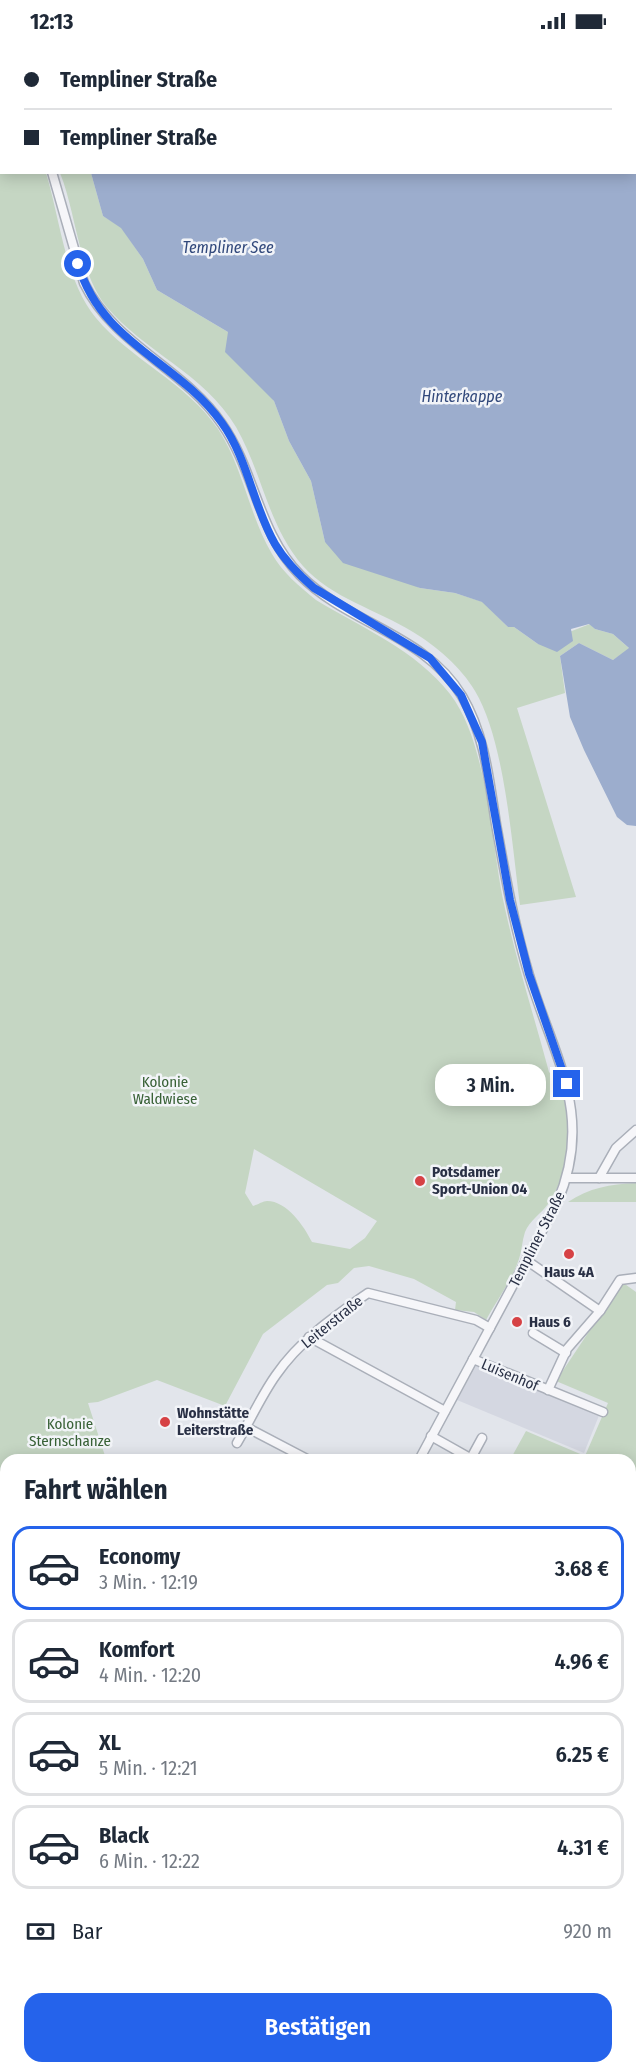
<!DOCTYPE html>
<html lang="de">
<head>
<meta charset="utf-8">
<style>
	body { margin:0; font-family:"Fira Sans Condensed",sans-serif; background:#f6f6f7; color:#1f2937; height:100vh; display:flex; flex-direction:column; font-size:22px; white-space:nowrap }
	* { box-sizing:border-box; margin:0 }
	p { font-size:20px; color:#747a83 }
	.icon { flex:none; width:33px; height:33px; fill:none; stroke:currentColor; stroke-width:2; stroke-linecap:round; stroke-linejoin:round }
	.map { position:relative; flex:1; overflow:hidden }
	.drawer { position:absolute; left:0px; top:1412px; width:636px; height:620px; display:flex; flex-direction:column; background:#fff; border-radius:18px 18px 0 0; box-shadow:0 3px 15px #0003 }
	.drawer>* { flex:none }
	.banner { position:absolute; left:0px; top:0px; width:636px; height:132px; box-shadow:0 3px 15px #0003; display:grid; align-content:center; height:132px; padding:0 24px; background:#fff }
	.end { position:absolute; width:27px; height:27px; margin:-14px; border:8px solid #2563eb; background:#fff; box-shadow:0 0 0 3px #fff }
	.from { border-radius:50% }
	.bubble { position:absolute; height:42px; border-radius:18px; background:#fff; box-shadow:0 3px 15px #0003; font-size:20px; font-weight:600; line-height:42px; text-align:center }
	.banner b { display:flex; align-items:center; gap:21px; height:57px; font-size:22px }
	.banner b+b { border-top:2px solid #e0e1e3 }
	.banner i { width:15px; height:15px; background:#1f2937 }
	ul { padding:0; list-style:none }
	li { display:flex; align-items:center; gap:18px; height:84px; margin:0 12px 9px; padding:0 12px; border:3px solid #e0e1e3; border-radius:18px }
	li div { flex:1 }
	li b { display:block; font-size:22px }
	li em { font-style:normal; font-weight:600 }
	li.on { border-color:#2563eb }
	li>.icon { width:54px; height:54px; stroke-width:1.5 }
	h2 { padding:0 24px; font-size:27px; line-height:72px }
	.pay { display:flex; align-items:center; gap:15px; height:66px; padding:0 24px; font-size:22px }
	.pay p { margin-inline-start:auto }
	.primary-button { display:flex; gap:12px; margin-top:auto; padding:12px 24px }
	.primary-button a { flex:1; height:69px; border-radius:18px; background:#2563eb; color:#fff; font-size:24px; font-weight:600; line-height:69px; text-align:center }
	.status { display:flex; justify-content:space-between; align-items:center; height:42px; padding:0 30px; background:#fff; direction:ltr }
	.status svg { height:16px; fill:currentColor }
	.map>svg:first-child { display:block }
	.built { fill:#d4d7e1 }
	.green { fill:#c5d6c3; fill-rule:evenodd }
	.water { fill:#9cadcd }
	.lines { fill:none; stroke-linecap:round; stroke-linejoin:round }
	.minor-casing { stroke:#aaafb9; stroke-width:11 }
	.major-casing { stroke:#a1a7b8; stroke-width:14 }
	.minor { stroke:#f6f6f9; stroke-width:8 }
	.major { stroke:#fff; stroke-width:10 }
	.route { stroke:#2563eb; stroke-width:8 }
	.poi-dot { fill:#d64245; stroke:#f2f4f8; stroke-width:2 }
	.labels { text-anchor:middle; stroke-width:5; stroke-linejoin:round; paint-order:stroke }
	.park-label { font-size:15px; fill:#386136; stroke:#f2f4f8 }
	.poi-label { font-size:15px; font-weight:bold; fill:#293045; stroke:#f2f4f8; text-anchor:start }
	.street-label { font-size:15px; fill:#293045; stroke:#f2f4f8 }
	.water-label { font-size:16px; font-style:italic; fill:#31487b; stroke:#f2f4f8 }
</style>
</head>
<body>
<div class="status"><b>12:13</b><svg viewBox="0 0 49 12"><path d="M0 12V9h3v3zM5 12V6h3v6zM10 12V3h3v9zM15 12V0h3v12zM26 1h20v11H26zM47 4h2v5h-2z"/></svg></div>
<div class="map">
<svg width="636" height="2030" viewBox="0 0 636 2030">
	<rect width="100%" height="100%" fill="#e2e5eb"/>
	<!-- built -->
	<polygon class="built" points="477,1322 600,1371 584,1411 457,1358"/>
	<!-- green -->
	<g class="green">
		<path d="M0,75L2,130L46,131C60,176 65,239 96,276C131,318 187,341 218,387C243,425 249,473 272,512C282,530 300,545 316,558C362,586 416,608 450,652C488,701 491,802 504,862C516,918 534,974 549,1030C582,1060 572,1128 548,1162C541,1172 530,1178 525,1190C522,1199 522,1208 519,1217C512,1238 497,1258 486,1278L474,1270L455,1268L456,1260L414,1237L369,1224L354,1226L338,1241L327,1243L263,1292L225,1364L157,1338L98,1360L88,1361L106,1417L6,1418V1573L0,1568ZM254,1107L377,1179L365,1196L350,1207L312,1200C304,1184 287,1159 267,1159C263,1159 257,1163 253,1164L245,1151Z"/>
		<path d="M60,131H91L103,174L121,185L143,217L157,248L228,290L274,359L289,399L311,439L325,500L420,546L455,551L483,560L508,585H514L538,602L590,582L595,587L613,592L630,607L613,618L579,601L560,614L565,651L517,666L576,855L520,863C512,804 505,699 475,649C461,625 436,604 413,590C378,568 331,556 303,524C268,484 262,430 236,385C204,331 144,310 106,264C79,231 76,170 60,131Z"/>
		<path d="M636,1141V1160H568C589,1146 610,1142 636,1141Z"/>
		<polygon points="622,1240 636,1250 636,1437 630,1455 630,1418 510,1418 526,1389 585,1414 608,1361 556,1339"/>
		<polygon points="0,1611 6,1616 6,2025 167,2025 169,2030 0,2030"/>
	</g>
	<!-- water -->
	<g class="water">
		<polygon points="0,0 636,0 635,4 634,2 2,2 1,14"/>
		<polygon points="635,57 636,57 636,784 627,783 617,775 584,708 570,675 560,614 579,601 613,618 629,606 613,592 595,587 589,582 571,587 573,599 557,610 538,602 514,585 508,585 482,560 455,551 420,546 343,521 325,500 311,439 289,399 274,359 225,310 228,290 157,248 143,217 121,186 103,174 91,131 634,130"/>
		<polygon points="636,1437 636,2030 480,2030 480,2025 630,2025 630,1455"/>
	</g>
	<g class="lines">
		<defs>
			<g id="minor">
				<polyline points="0,67 2,68"/>
				<path d="M52,130L84,241C114,303 184,326 222,382C255,429 258,491 300,533C348,582 425,592 462,654C485,693 489,738 496,782C505,832 514,883 529,933C554,1016 595,1073 557,1161L419,1418"/>
				<polyline points="568,1136 636,1136"/>
				<polyline points="599,1136 616,1106 636,1088"/>
				<polyline points="526,1218 600,1269 620,1238 636,1236"/>
				<polyline points="533,1291 566,1311"/>
				<polyline points="309,1295 445,1369"/>
				<polyline points="473,1317 603,1370"/>
				<polyline points="548,1348 567,1307 600,1269"/>
				<polyline points="246,1385 309,1418"/>
				<polyline points="431,1394 470,1416"/>
				<path d="M237,1401C250,1379 261,1354 276,1333C300,1298 334,1275 368,1251L476,1278L490,1286"/>
				<polyline points="470,1418 482,1396"/>
			</g>
			<g id="major">
				<polyline points="0,1598 6,1603"/>
				<polyline points="174,2025 175,2030"/>
				<polyline points="368,2025 370,2030"/>
			</g>
		</defs>
		<!-- minor casing -->
		<use href="#minor" class="minor-casing"/>
		<!-- major casing -->
		<use href="#major" class="major-casing"/>
		<!-- minor -->
		<use href="#minor" class="minor"/>
		<!-- major -->
		<use href="#major" class="major"/>
	</g>
	<g class="lines">
		<!-- route -->
		<path class="route" d="M78,222C102,303 177,318 222,381C248,417 253,464 275,502C285,519 299,533 314,546L430,616L461,653L482,700L510,858L529,932L567,1042"/>
	</g>
	<!-- markers -->
	<g class="poi-dot">
		<circle cx="420" cy="1139" r="6"/>
		<circle cx="569" cy="1212" r="6"/>
		<circle cx="517" cy="1280" r="6"/>
		<circle cx="165" cy="1380" r="6"/>
	</g>
	<g class="labels">
		<!-- park labels -->
		<g class="park-label">
			<text x="165" y="1045">Kolonie<tspan x="165" dy="17">Waldwiese</tspan></text>
			<text x="70" y="1387">Kolonie<tspan x="70" dy="17">Sternschanze</tspan></text>
		</g>
		<!-- poi labels -->
		<g class="poi-label">
			<text x="432" y="1135">Potsdamer<tspan x="432" dy="17">Sport-Union 04</tspan></text>
			<text x="569" y="1235" text-anchor="middle">Haus 4A</text>
			<text x="529" y="1285">Haus 6</text>
			<text x="177" y="1376">Wohnstätte<tspan x="177" dy="17">Leiterstraße</tspan></text>
		</g>
		<!-- street labels -->
		<g class="street-label">
			<text transform="translate(537 1197) rotate(-63)" y="5">Templiner Straße</text>
			<text transform="translate(332 1280) rotate(-39)" y="5">Leiterstraße</text>
			<text transform="translate(510 1333) rotate(23)" y="5">Luisenhof</text>
		</g>
		<!-- water labels -->
		<g class="water-label">
			<text x="228" y="211">Templiner See</text>
			<text x="462" y="360">Hinterkappe</text>
		</g>
	</g>
</svg>
<i class="end from" style="left:78px;top:222px"></i>
<i class="end" style="left:567px;top:1042px"></i>
<div class="bubble" style="left:435px;top:1022px;width:111px">3 Min.</div>
<div class="banner">
<b><i class="from"></i>Templiner Straße</b>
<b><i></i>Templiner Straße</b>
</div>
<section class="drawer">
<h2>Fahrt wählen</h2>
<ul>
<li class="on"><svg class="icon" aria-label="car" viewBox="0 0 24 24"><path d="M5 17H2v-5l4-1 3-4h7l3 4 3 1v5h-3M9 17h6M6 11h13"/><circle cx="7" cy="17" r="2"/><circle cx="17" cy="17" r="2"/></svg><div><b>Economy</b><p>3 Min. · 12:19</p></div><em>3.68 €</em></li>
<li><svg class="icon" aria-label="car" viewBox="0 0 24 24"><path d="M5 17H2v-5l4-1 3-4h7l3 4 3 1v5h-3M9 17h6M6 11h13"/><circle cx="7" cy="17" r="2"/><circle cx="17" cy="17" r="2"/></svg><div><b>Komfort</b><p>4 Min. · 12:20</p></div><em>4.96 €</em></li>
<li><svg class="icon" aria-label="car" viewBox="0 0 24 24"><path d="M5 17H2v-5l4-1 3-4h7l3 4 3 1v5h-3M9 17h6M6 11h13"/><circle cx="7" cy="17" r="2"/><circle cx="17" cy="17" r="2"/></svg><div><b>XL</b><p>5 Min. · 12:21</p></div><em>6.25 €</em></li>
<li><svg class="icon" aria-label="car" viewBox="0 0 24 24"><path d="M5 17H2v-5l4-1 3-4h7l3 4 3 1v5h-3M9 17h6M6 11h13"/><circle cx="7" cy="17" r="2"/><circle cx="17" cy="17" r="2"/></svg><div><b>Black</b><p>6 Min. · 12:22</p></div><em>4.31 €</em></li>
</ul>
<div class="pay"><svg class="icon" aria-label="cash" viewBox="0 0 24 24"><path d="M3 7h18v10H3z"/><circle cx="12" cy="12" r="2"/></svg>Bar<p>920 m</p></div>
<div class="primary-button"><a>Bestätigen</a></div>
</section>
</div>
</body>
</html>
